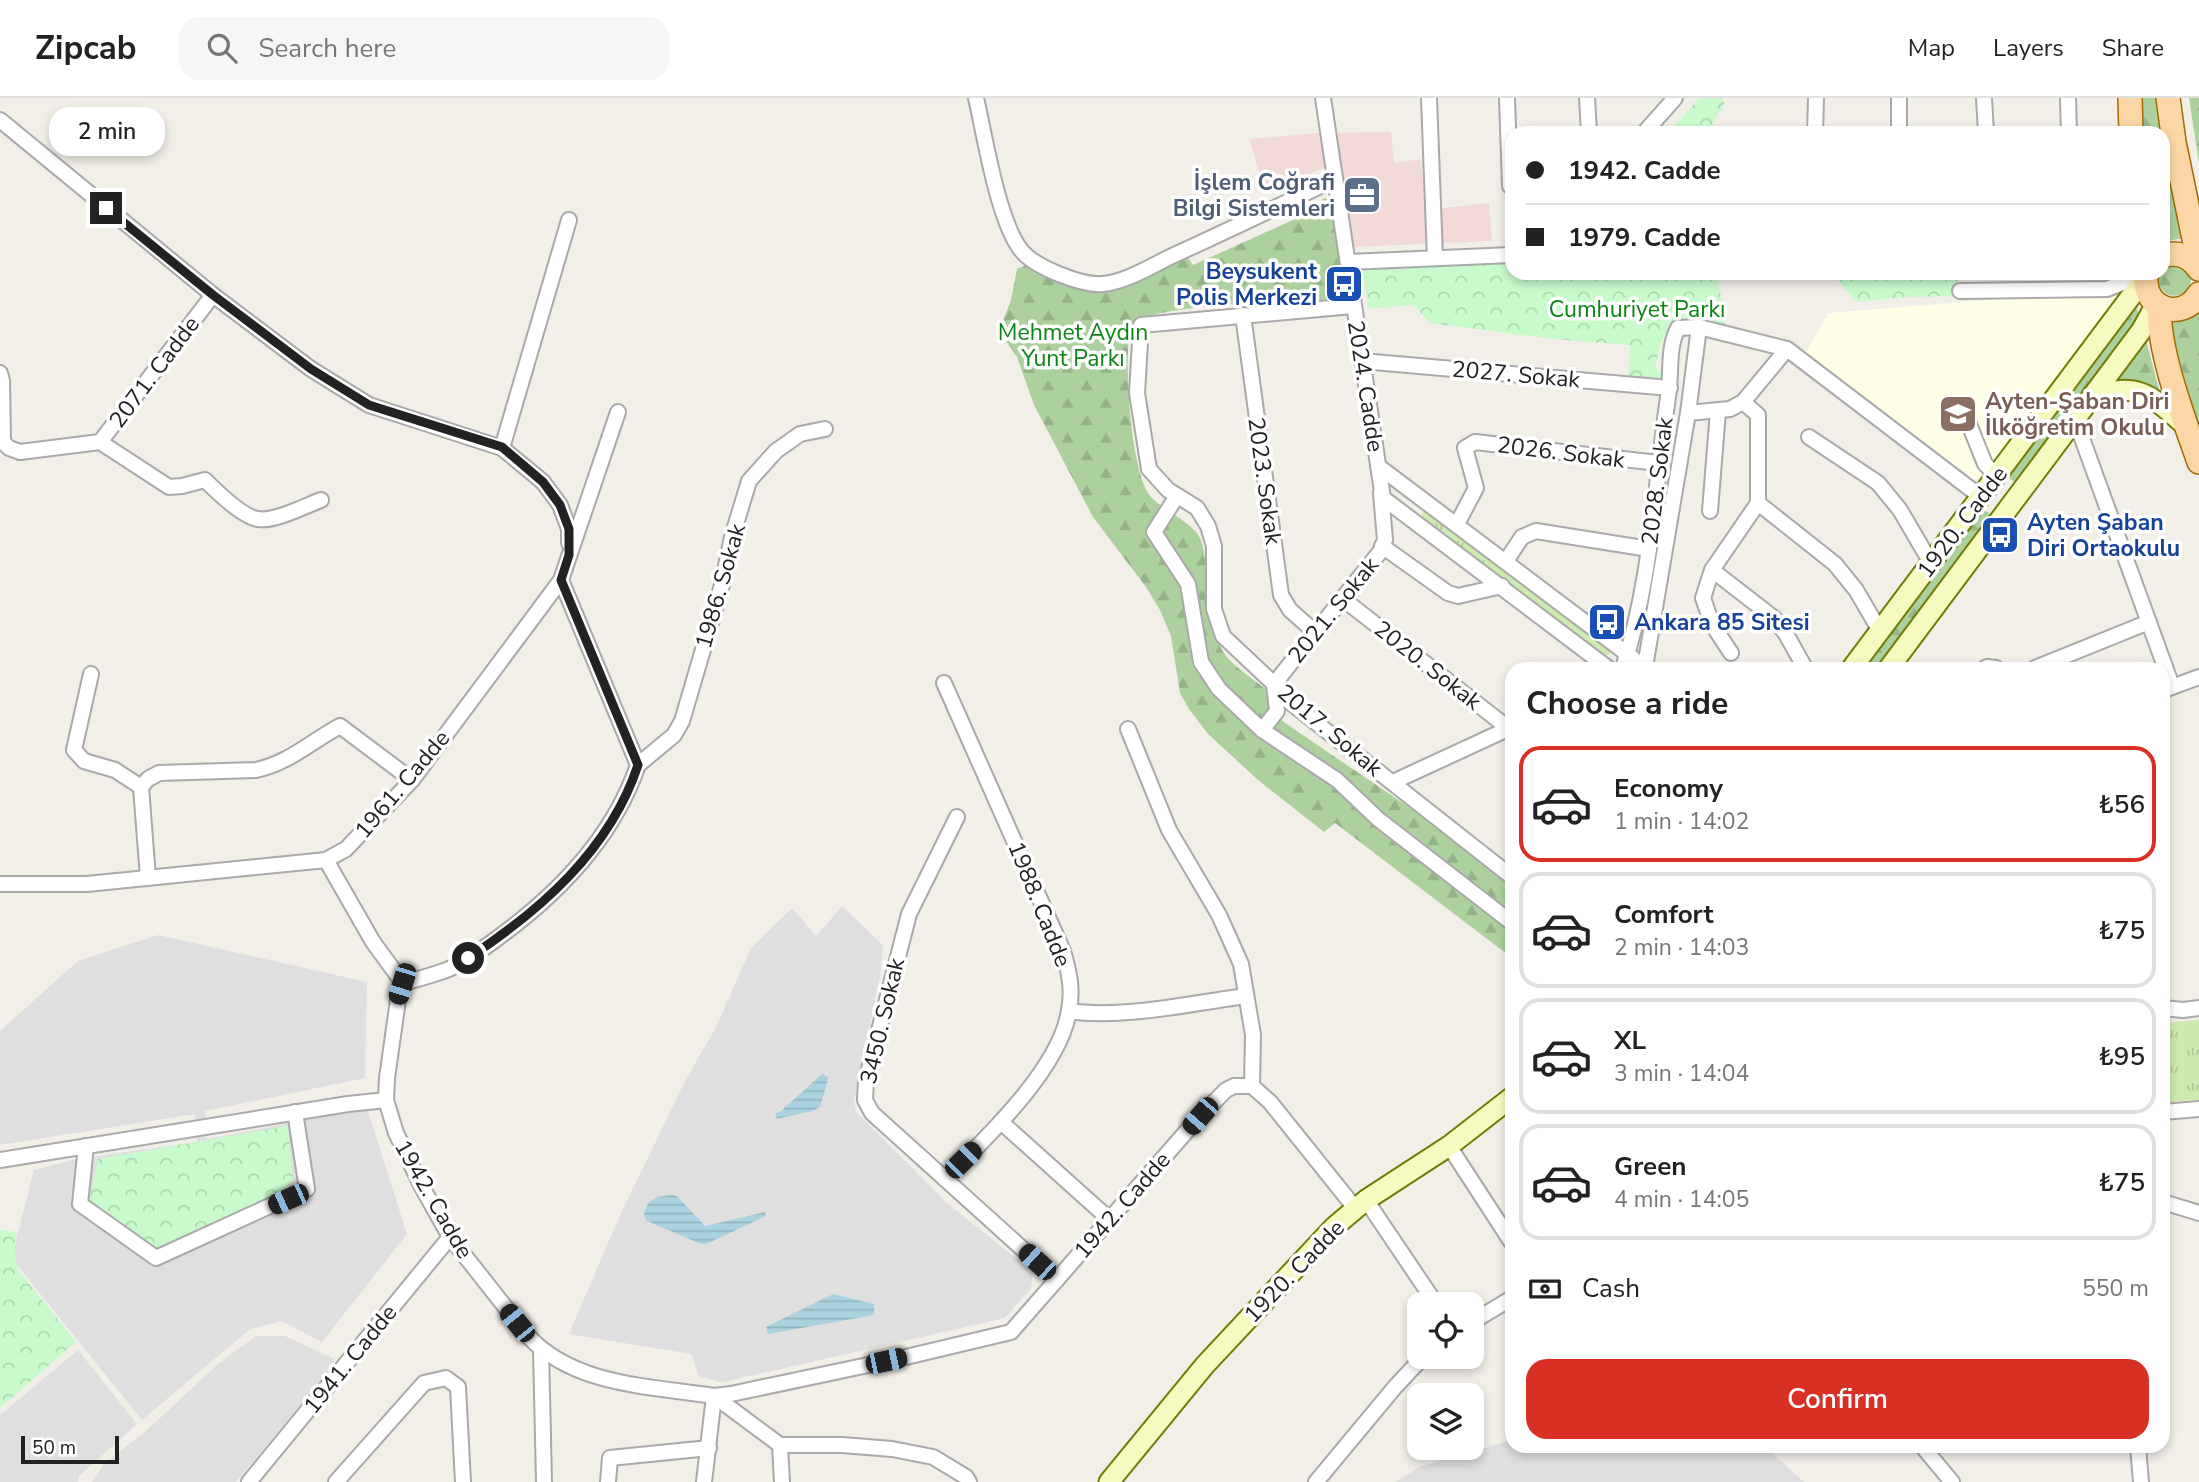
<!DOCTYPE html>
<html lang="en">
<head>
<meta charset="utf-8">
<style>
	body { margin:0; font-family:"Nunito Sans",sans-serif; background:#f6f6f6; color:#222; height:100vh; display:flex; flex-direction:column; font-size:26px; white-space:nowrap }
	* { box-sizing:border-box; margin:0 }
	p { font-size:23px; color:#767676 }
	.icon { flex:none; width:38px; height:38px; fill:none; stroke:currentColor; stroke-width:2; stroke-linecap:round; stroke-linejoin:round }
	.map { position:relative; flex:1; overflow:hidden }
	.details { position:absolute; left:1505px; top:564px; width:665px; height:791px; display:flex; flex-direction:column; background:#fff; border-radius:21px; box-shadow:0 4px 10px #0003 }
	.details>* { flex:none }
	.hud { position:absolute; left:1505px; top:28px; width:665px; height:154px; border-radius:21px; box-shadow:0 4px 10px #0003; display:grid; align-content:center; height:154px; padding:0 21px; background:#fff }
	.controls { position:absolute; left:1407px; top:1194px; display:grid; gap:14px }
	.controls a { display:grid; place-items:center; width:77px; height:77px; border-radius:14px; background:#fff; box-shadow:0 4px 10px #0003; font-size:35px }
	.scale { position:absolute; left:21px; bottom:18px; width:98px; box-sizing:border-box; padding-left:7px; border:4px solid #222; border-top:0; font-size:19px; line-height:24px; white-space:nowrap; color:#222; -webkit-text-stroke:5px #fff; paint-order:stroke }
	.end { position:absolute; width:32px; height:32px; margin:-16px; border:9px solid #222; background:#fff; box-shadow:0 0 0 4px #fff }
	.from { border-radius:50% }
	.bubble { position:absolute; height:49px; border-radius:21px; background:#fff; box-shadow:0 4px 10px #0003; font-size:23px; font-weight:600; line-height:49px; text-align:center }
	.car { position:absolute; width:21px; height:42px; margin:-21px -10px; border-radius:9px; box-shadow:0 0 5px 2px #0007; background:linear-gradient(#222 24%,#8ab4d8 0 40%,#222 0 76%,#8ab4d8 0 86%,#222 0) }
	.hud b { display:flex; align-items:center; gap:24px; height:66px; font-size:26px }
	.hud b+b { border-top:2px solid #e0e0e0 }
	.hud i { width:18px; height:18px; background:#222 }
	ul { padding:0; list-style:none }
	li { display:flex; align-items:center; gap:21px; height:116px; margin:0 14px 10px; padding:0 7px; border:4px solid #e0e0e0; border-radius:21px }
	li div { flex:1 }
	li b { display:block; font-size:26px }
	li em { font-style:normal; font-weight:600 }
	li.on { border-color:#d93025 }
	li>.icon { width:63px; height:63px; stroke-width:1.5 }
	h2 { padding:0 21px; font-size:32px; line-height:84px }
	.pay { display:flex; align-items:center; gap:18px; height:77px; padding:0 21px; font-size:26px }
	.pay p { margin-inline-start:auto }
	.primary-button { display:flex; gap:14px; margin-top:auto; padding:14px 21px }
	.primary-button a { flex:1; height:80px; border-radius:21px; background:#d93025; color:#fff; font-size:28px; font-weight:600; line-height:80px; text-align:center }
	header { display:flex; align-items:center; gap:42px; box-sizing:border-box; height:98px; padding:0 35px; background:#fff; border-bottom:2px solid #e0e0e0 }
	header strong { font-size:33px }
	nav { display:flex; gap:38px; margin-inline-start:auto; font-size:24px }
	.search { width:490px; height:63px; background:#f6f6f6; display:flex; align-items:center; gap:18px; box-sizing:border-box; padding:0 24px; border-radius:21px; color:#767676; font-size:26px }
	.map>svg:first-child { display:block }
	.residential { fill:#e0dfdf }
	.commercial { fill:#f2dad9 }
	.education { fill:#ffffe5 }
	.grass { fill:url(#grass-tufts) }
	.forest { fill:url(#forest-firs) }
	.park { fill:url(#park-crowns) }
	.water { fill:url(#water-rules) }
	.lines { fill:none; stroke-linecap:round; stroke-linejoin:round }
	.street-casing { stroke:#a9a9a9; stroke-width:18 }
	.secondary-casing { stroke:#707d05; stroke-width:23 }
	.primary-casing { stroke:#a06b00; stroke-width:26 }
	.street { stroke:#fff; stroke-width:14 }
	.secondary { stroke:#f7fabf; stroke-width:19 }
	.primary { stroke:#fcd6a4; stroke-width:23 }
	.route { stroke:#222; stroke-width:9 }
	.labels { text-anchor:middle; stroke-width:7; stroke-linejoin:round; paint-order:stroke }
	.service-label { font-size:23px; font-weight:bold; fill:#4e5e75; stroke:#fff; text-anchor:end }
	.transit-label { font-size:23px; font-weight:bold; fill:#164399; stroke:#fff; text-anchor:start }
	.park-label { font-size:23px; fill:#0c8416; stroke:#fff }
	.street-label { font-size:23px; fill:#222; stroke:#fff }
	.education-label { font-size:23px; font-weight:bold; fill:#785e54; stroke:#fff; text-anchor:start }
</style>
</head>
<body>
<header>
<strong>Zipcab</strong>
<div class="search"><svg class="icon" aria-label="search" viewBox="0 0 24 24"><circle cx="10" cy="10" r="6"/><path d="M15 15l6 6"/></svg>Search here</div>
<nav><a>Map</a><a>Layers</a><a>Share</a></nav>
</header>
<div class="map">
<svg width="2199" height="1384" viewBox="0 0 2199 1384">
	<defs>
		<pattern id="grass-tufts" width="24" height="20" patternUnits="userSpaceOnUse" patternTransform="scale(1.75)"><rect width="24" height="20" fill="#cdebb0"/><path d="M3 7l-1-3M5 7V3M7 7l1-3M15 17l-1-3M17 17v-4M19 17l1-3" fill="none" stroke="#b0c997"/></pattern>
		<pattern id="forest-firs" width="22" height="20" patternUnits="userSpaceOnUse" patternTransform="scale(1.75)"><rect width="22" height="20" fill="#add19e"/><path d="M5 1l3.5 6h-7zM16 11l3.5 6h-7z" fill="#95b388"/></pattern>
		<pattern id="park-crowns" width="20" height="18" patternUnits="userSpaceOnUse" patternTransform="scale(1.75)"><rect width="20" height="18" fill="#c8facc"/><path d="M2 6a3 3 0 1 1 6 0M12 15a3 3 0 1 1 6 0" fill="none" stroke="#acd6af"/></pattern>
		<pattern id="water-rules" width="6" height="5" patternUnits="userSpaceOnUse" patternTransform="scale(1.75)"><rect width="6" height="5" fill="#aad3df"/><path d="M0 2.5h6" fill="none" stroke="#92b5bf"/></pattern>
	</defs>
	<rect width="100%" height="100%" fill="#f2efe9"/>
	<!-- residential -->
	<g class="residential">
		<polygon points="842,808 883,847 880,879 854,1003 856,1014 947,1105 1033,1174 1031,1190 1005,1220 728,1283 720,1284 699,1278 691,1256 569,1236 617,1124 683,987 716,929 751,850 792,810 816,838"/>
		<polygon points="158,837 367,884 365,980 205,1013 207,1041 367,1010 407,1136 322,1244 282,1223 250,1231 142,1322 17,1167 14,1150 34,1072 76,1061 197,1044 195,1016 0,1047 0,933 78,863"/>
		<polygon points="285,1238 335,1261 322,1281 236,1384 92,1384 104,1366 145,1334 219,1265 256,1238"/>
		<polygon points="78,1252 137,1326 79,1378 78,1384 0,1384 0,1317"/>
		<polygon points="1512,1342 1512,1348 1764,1348 1804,1384 1396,1384 1419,1369"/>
	</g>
	<!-- commercial -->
	<polygon class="commercial" points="1391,34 1394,65 1421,61 1425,112 1489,105 1492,143 1353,149 1337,65 1265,93 1249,41 1317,35"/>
	<!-- education -->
	<polygon class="education" points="2079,195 2117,198 1986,377 1973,382 1806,255 1828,215"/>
	<!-- grass -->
	<g class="grass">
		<polygon points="1427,412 1611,552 1612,555 1605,558 1421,421 1423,413"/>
		<polygon points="2199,922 2199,1002 2163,1004 2163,925"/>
	</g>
	<!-- forest -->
	<g class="forest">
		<polygon points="2141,0 2156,0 2161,35 2142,35"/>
		<polygon points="2189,0 2199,0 2199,65"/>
		<polygon points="2163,47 2183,140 2163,144"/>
		<path d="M1325,100L1334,104L1343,199L1278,208L1272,203C1248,205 1144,211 1131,226C1123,256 1130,376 1151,399C1163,412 1193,425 1200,440C1205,450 1205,465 1207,477C1211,503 1209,537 1227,559C1238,572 1255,582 1268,593L1272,616L1438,729L1512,790V860L1335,725L1324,734L1258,682L1208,636L1189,611L1180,595L1171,538L1160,512L1146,489L1093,419L1034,307L1017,259L999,233L1011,202L1017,171L1026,167L1060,182L1120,188L1188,160L1193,167L1302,118V112Z"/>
		<path d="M2174,164L2191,176C2195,205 2153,205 2159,175H2163V169Z"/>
		<polygon points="2134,202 2140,220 2017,386 2006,378"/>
		<polygon points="2199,216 2199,328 2167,222"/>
		<polygon points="2145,238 2161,299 2111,287"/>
		<polygon points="1982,411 1992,417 1992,420 1879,570 1863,570"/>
	</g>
	<!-- park -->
	<g class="park">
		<polygon points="1699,0 1720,0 1725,4 1713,25 1714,35 1651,35 1660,24 1671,32"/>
		<path d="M1512,164V175H1715C1724,197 1720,221 1732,243L1721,242L1675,229C1659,237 1659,253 1656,269L1664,279L1662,293L1658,296L1628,292L1630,247L1553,241L1430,225L1413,207L1368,211L1363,172Z"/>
		<polygon points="1839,175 2039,175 2038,178 1958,181 1957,198 1908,199 1856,204 1839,183"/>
		<polygon points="288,1028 293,1082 277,1097 157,1153 89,1103 98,1061"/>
		<polygon points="0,1132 17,1134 14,1150 18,1172 76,1244 0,1310"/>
	</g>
	<!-- water -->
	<g class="water">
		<polygon points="822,976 828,979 828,982 820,1009 812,1013 777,1021 775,1015 781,1013"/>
		<path d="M671,1097L677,1098L705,1128L765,1114L766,1118L706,1146H701L647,1123L644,1117C647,1100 655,1099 671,1097Z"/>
		<polygon points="833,1196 874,1206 874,1217 768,1236 766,1229"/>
	</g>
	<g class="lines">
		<defs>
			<g id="street">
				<path d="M976,0C985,39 998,123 1021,152C1034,169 1082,188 1103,186C1126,184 1151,168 1172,158C1227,133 1281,107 1335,81"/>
				<polyline points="1323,0 1383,400 1608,570"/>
				<polyline points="1429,0 1435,160"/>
				<polyline points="1507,0 1510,88 1512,90"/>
				<polyline points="1587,0 1589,35"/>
				<polyline points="1899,0 1899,35"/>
				<polyline points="1984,0 1986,35"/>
				<polyline points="2068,0 2069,35"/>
				<polyline points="0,22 213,197 311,271 369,307 502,350 543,384 560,407 569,431 569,445"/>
				<polyline points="1644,35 1675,0"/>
				<polyline points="1815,35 1816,0"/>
				<polyline points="1348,164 1512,157"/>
				<polyline points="1960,193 2107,191 2146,176"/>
				<polyline points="1353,208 1141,227 1137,295 1149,371 1168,392 1197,410 1208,428 1214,448 1214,511 1223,538 1274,586 1286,601 1512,779"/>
				<polyline points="1243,217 1281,497 1290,512 1316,535"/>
				<polyline points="1787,251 1981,399"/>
				<polyline points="1362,263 1670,290"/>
				<polyline points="0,275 2,283 3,344 9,350 20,354 100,344 213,197"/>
				<polyline points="1963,311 1985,366 1997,378"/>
				<polyline points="2075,321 2172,588"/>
				<polyline points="1809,339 1878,385 1900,412 1931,465"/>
				<path d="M100,344L169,389L182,388L205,382C216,393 243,419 258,421C274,424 305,408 321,402"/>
				<polyline points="502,350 569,122"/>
				<polyline points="1378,368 1634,561"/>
				<polyline points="1177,398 1154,434 1188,486 1201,564 1219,591 1262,632 1337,682 1378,721 1512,825"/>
				<polyline points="1758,405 1835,466 1856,492 1880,533"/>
				<polyline points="1710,413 1718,313"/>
				<polyline points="1457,426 1476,390 1465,350 1475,344 1658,365"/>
				<polyline points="1382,448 1448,495 1458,498 1502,488"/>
				<polyline points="1506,463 1522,439 1536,433 1649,451"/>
				<polyline points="1712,472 1774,520 1786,536 1805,570"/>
				<polyline points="1343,501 1512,633"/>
				<polyline points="1731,555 1712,526 1703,500 1712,472 1758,405 1758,317 1743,304"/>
				<path d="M1623,570C1651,483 1655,389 1668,299C1672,276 1667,251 1678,230L1699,229L1787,251L1743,304L1730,311L1688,315"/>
				<polyline points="1641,570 1645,569 1688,315 1699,229"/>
				<polyline points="1985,570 1987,569 1996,570"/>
				<polyline points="2035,570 2149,524"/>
				<polyline points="91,576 74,652 84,663 115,672 141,689"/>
				<path d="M944,585L1063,853C1069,873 1073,891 1069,912C1061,970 985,1041 945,1081"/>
				<polyline points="2164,592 2199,579"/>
				<polyline points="1128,631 1169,732 1219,817 1241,866 1253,937 1252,988"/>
				<polyline points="1262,632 1277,613 1274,586 1380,454 1385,442 1381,395"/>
				<polyline points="638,667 674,637 682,623 722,487 732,439 749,383 776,353 800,336 825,331"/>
				<polyline points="1393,684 1512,629"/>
				<polyline points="957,719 909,816 866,983 865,1002 872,1015 1057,1182"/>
				<polyline points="326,762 373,844 403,885"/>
				<path d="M148,780L141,689L148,681L159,675L256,672C289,665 312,643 340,628L412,682"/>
				<polyline points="0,786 87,786 326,762 346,751 412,682 561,482 618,314"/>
				<path d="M403,885L398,902L387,980L386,1002L396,1035L422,1089L450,1139L529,1239C575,1288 651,1288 714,1298L731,1296L906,1259L1011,1234L1200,1018L1226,992L1234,988H1252L1270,1004L1355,1110"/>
				<path d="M403,885C418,881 434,877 449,871C468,862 486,849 503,836C561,793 614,737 638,667L561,482"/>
				<polyline points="2163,910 2183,912 2199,910"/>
				<path d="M1069,913C1125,921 1191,905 1246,898"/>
				<polyline points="2163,1014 2199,1011"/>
				<polyline points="1001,1024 1108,1120"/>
				<polyline points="86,1048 80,1106 156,1160 307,1091 295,1014"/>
				<polyline points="1449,1048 1512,1145"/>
				<polyline points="0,1062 348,1006 386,1002"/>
				<polyline points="1366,1102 1436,1206"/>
				<polyline points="2163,1104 2199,1115"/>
				<polyline points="1472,1224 1512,1200"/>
				<polyline points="541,1252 544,1384"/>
				<polyline points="714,1298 780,1347 782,1384"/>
				<polyline points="780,1347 842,1347 892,1351 933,1359 966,1379 969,1384"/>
				<polyline points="1922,1348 1952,1384"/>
				<polyline points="2138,1348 2141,1384"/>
				<polyline points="249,1384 450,1139"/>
				<polyline points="336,1384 424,1285 446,1280 458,1289 463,1384"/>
				<polyline points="608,1384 610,1360 709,1350"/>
				<polyline points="704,1384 714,1298"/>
				<polyline points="1316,1384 1395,1289 1424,1258"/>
			</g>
			<g id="secondary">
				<path d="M2092,298C2140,283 2151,298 2186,328"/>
				<polyline points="1852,570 2147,177"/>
				<polyline points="1889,570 2141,233 2156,206"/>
				<polyline points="1109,1384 1205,1267 1334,1129 1366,1102 1449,1048 1512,999"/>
			</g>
			<g id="primary">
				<polyline points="2130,0 2131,35"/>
				<polyline points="2168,0 2174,44 2199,165"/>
				<path d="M2163,158C2178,153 2190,158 2199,171"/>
				<path d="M2147,175C2139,209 2181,226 2199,196"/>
				<path d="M2160,208C2156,248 2185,324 2199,364"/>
			</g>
		</defs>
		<!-- street casing -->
		<use href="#street" class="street-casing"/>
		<!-- secondary casing -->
		<use href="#secondary" class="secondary-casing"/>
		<!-- primary casing -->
		<use href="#primary" class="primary-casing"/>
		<!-- street -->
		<use href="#street" class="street"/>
		<!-- secondary -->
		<use href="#secondary" class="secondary"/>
		<!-- primary -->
		<use href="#primary" class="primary"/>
	</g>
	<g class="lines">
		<!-- route -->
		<path class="route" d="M106,110L213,197L311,271L369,307L502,349L543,384L560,407L569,431V457L561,482L638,667C610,752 540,813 468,860"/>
	</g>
	<!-- icons -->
	<defs>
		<symbol id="office-square" viewBox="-11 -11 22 22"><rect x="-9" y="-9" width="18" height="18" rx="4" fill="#5c6f8a" stroke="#fff"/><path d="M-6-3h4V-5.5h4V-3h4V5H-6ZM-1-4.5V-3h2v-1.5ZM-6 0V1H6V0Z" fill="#fff"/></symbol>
		<symbol id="bus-square" viewBox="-11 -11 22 22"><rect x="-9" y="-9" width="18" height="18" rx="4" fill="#1a4fb4" stroke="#fff"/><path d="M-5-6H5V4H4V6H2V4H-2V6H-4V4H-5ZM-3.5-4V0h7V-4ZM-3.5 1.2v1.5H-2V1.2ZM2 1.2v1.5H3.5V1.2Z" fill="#fff"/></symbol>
		<symbol id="school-square" viewBox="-11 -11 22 22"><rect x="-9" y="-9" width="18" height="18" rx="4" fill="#8d6e63" stroke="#fff"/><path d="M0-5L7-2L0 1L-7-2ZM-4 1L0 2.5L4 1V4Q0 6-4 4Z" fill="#fff"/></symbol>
	</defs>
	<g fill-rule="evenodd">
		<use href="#office-square" x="1340" y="75" width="44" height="44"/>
		<use href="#bus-square" x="1322" y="164" width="44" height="44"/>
		<use href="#school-square" x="1936" y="294" width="44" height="44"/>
		<use href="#bus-square" x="1978" y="415" width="44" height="44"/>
		<use href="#bus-square" x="1585" y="502" width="44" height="44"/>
	</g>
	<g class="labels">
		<!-- service labels -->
		<g class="service-label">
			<text x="1335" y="92">İşlem Coğrafi<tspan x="1335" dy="26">Bilgi Sistemleri</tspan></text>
		</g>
		<!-- transit labels -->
		<g class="transit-label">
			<text x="1317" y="181" text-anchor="end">Beysukent<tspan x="1317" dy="26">Polis Merkezi</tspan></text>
			<text x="2027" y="432">Ayten Şaban<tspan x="2027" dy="26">Diri Ortaokulu</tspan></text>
			<text x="1634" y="532">Ankara 85 Sitesi</text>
		</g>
		<!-- park labels -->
		<g class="park-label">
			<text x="1637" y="219">Cumhuriyet Parkı</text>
			<text x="1073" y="242">Mehmet Aydın<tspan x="1073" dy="26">Yunt Parkı</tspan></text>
		</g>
		<!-- street labels -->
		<g class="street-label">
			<text transform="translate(154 274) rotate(-53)" y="8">2071. Cadde</text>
			<text transform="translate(1516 276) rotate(5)" y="8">2027. Sokak</text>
			<text transform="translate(1366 288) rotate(81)" y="8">2024. Cadde</text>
			<text transform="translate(1561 354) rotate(7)" y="8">2026. Sokak</text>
			<text transform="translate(1265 383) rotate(82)" y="8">2023. Sokak</text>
			<text transform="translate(1657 383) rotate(-83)" y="8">2028. Sokak</text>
			<text transform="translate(1962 424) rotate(-53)" y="8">1920. Cadde</text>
			<text transform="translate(720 488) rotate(-74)" y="8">1986. Sokak</text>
			<text transform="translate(1333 512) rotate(-51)" y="8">2021. Sokak</text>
			<text transform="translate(1428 567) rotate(38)" y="8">2020. Sokak</text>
			<text transform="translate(1330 632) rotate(40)" y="8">2017. Sokak</text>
			<text transform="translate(402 686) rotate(-50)" y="8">1961. Cadde</text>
			<text transform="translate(1040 806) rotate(68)" y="8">1988. Cadde</text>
			<text transform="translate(882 923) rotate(-77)" y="8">3450. Sokak</text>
			<text transform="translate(434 1101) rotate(60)" y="8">1942. Cadde</text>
			<text transform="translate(1122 1107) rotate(-49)" y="8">1942. Cadde</text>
			<text transform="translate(1294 1173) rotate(-46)" y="8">1920. Cadde</text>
			<text transform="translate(350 1261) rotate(-51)" y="8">1941. Cadde</text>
		</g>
		<!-- education labels -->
		<g class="education-label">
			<text x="1985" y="311">Ayten-Şaban Diri<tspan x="1985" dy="26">İlköğretim Okulu</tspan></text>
		</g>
	</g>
</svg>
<div class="controls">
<a><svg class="icon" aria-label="locate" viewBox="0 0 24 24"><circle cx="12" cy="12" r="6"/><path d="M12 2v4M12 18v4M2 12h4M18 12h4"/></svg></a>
<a><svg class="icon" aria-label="layers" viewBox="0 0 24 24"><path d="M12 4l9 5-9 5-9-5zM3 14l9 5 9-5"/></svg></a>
</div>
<div class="scale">50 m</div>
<i class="end from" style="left:468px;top:860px"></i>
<i class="end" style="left:106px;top:110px"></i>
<div class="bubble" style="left:49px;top:9px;width:116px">2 min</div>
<i class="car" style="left:402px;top:886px;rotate:197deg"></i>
<i class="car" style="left:1200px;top:1018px;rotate:221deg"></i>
<i class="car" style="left:963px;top:1062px;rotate:45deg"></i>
<i class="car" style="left:288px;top:1101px;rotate:246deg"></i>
<i class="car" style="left:1037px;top:1164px;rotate:312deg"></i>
<i class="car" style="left:517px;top:1225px;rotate:321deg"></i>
<i class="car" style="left:886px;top:1263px;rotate:78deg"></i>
<div class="hud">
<b><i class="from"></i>1942. Cadde</b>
<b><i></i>1979. Cadde</b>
</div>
<section class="details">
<h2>Choose a ride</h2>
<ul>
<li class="on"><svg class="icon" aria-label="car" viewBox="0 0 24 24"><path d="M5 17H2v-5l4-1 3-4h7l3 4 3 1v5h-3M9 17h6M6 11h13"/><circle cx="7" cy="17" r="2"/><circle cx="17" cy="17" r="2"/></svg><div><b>Economy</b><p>1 min · 14:02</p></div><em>₺56</em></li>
<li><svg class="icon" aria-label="car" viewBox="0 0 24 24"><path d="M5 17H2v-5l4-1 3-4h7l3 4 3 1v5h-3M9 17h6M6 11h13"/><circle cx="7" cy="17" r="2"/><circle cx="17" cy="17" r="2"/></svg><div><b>Comfort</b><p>2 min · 14:03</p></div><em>₺75</em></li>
<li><svg class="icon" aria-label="car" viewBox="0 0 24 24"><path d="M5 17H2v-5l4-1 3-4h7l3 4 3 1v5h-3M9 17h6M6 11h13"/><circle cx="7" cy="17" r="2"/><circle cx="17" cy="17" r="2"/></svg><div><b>XL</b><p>3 min · 14:04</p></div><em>₺95</em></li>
<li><svg class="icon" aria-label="car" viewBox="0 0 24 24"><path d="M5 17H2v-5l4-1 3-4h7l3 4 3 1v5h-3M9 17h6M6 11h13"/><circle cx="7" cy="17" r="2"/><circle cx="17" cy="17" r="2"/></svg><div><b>Green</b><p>4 min · 14:05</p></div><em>₺75</em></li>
</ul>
<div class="pay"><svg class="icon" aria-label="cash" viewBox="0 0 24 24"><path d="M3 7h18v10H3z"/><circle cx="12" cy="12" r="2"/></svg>Cash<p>550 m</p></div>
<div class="primary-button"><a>Confirm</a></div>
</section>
</div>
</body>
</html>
